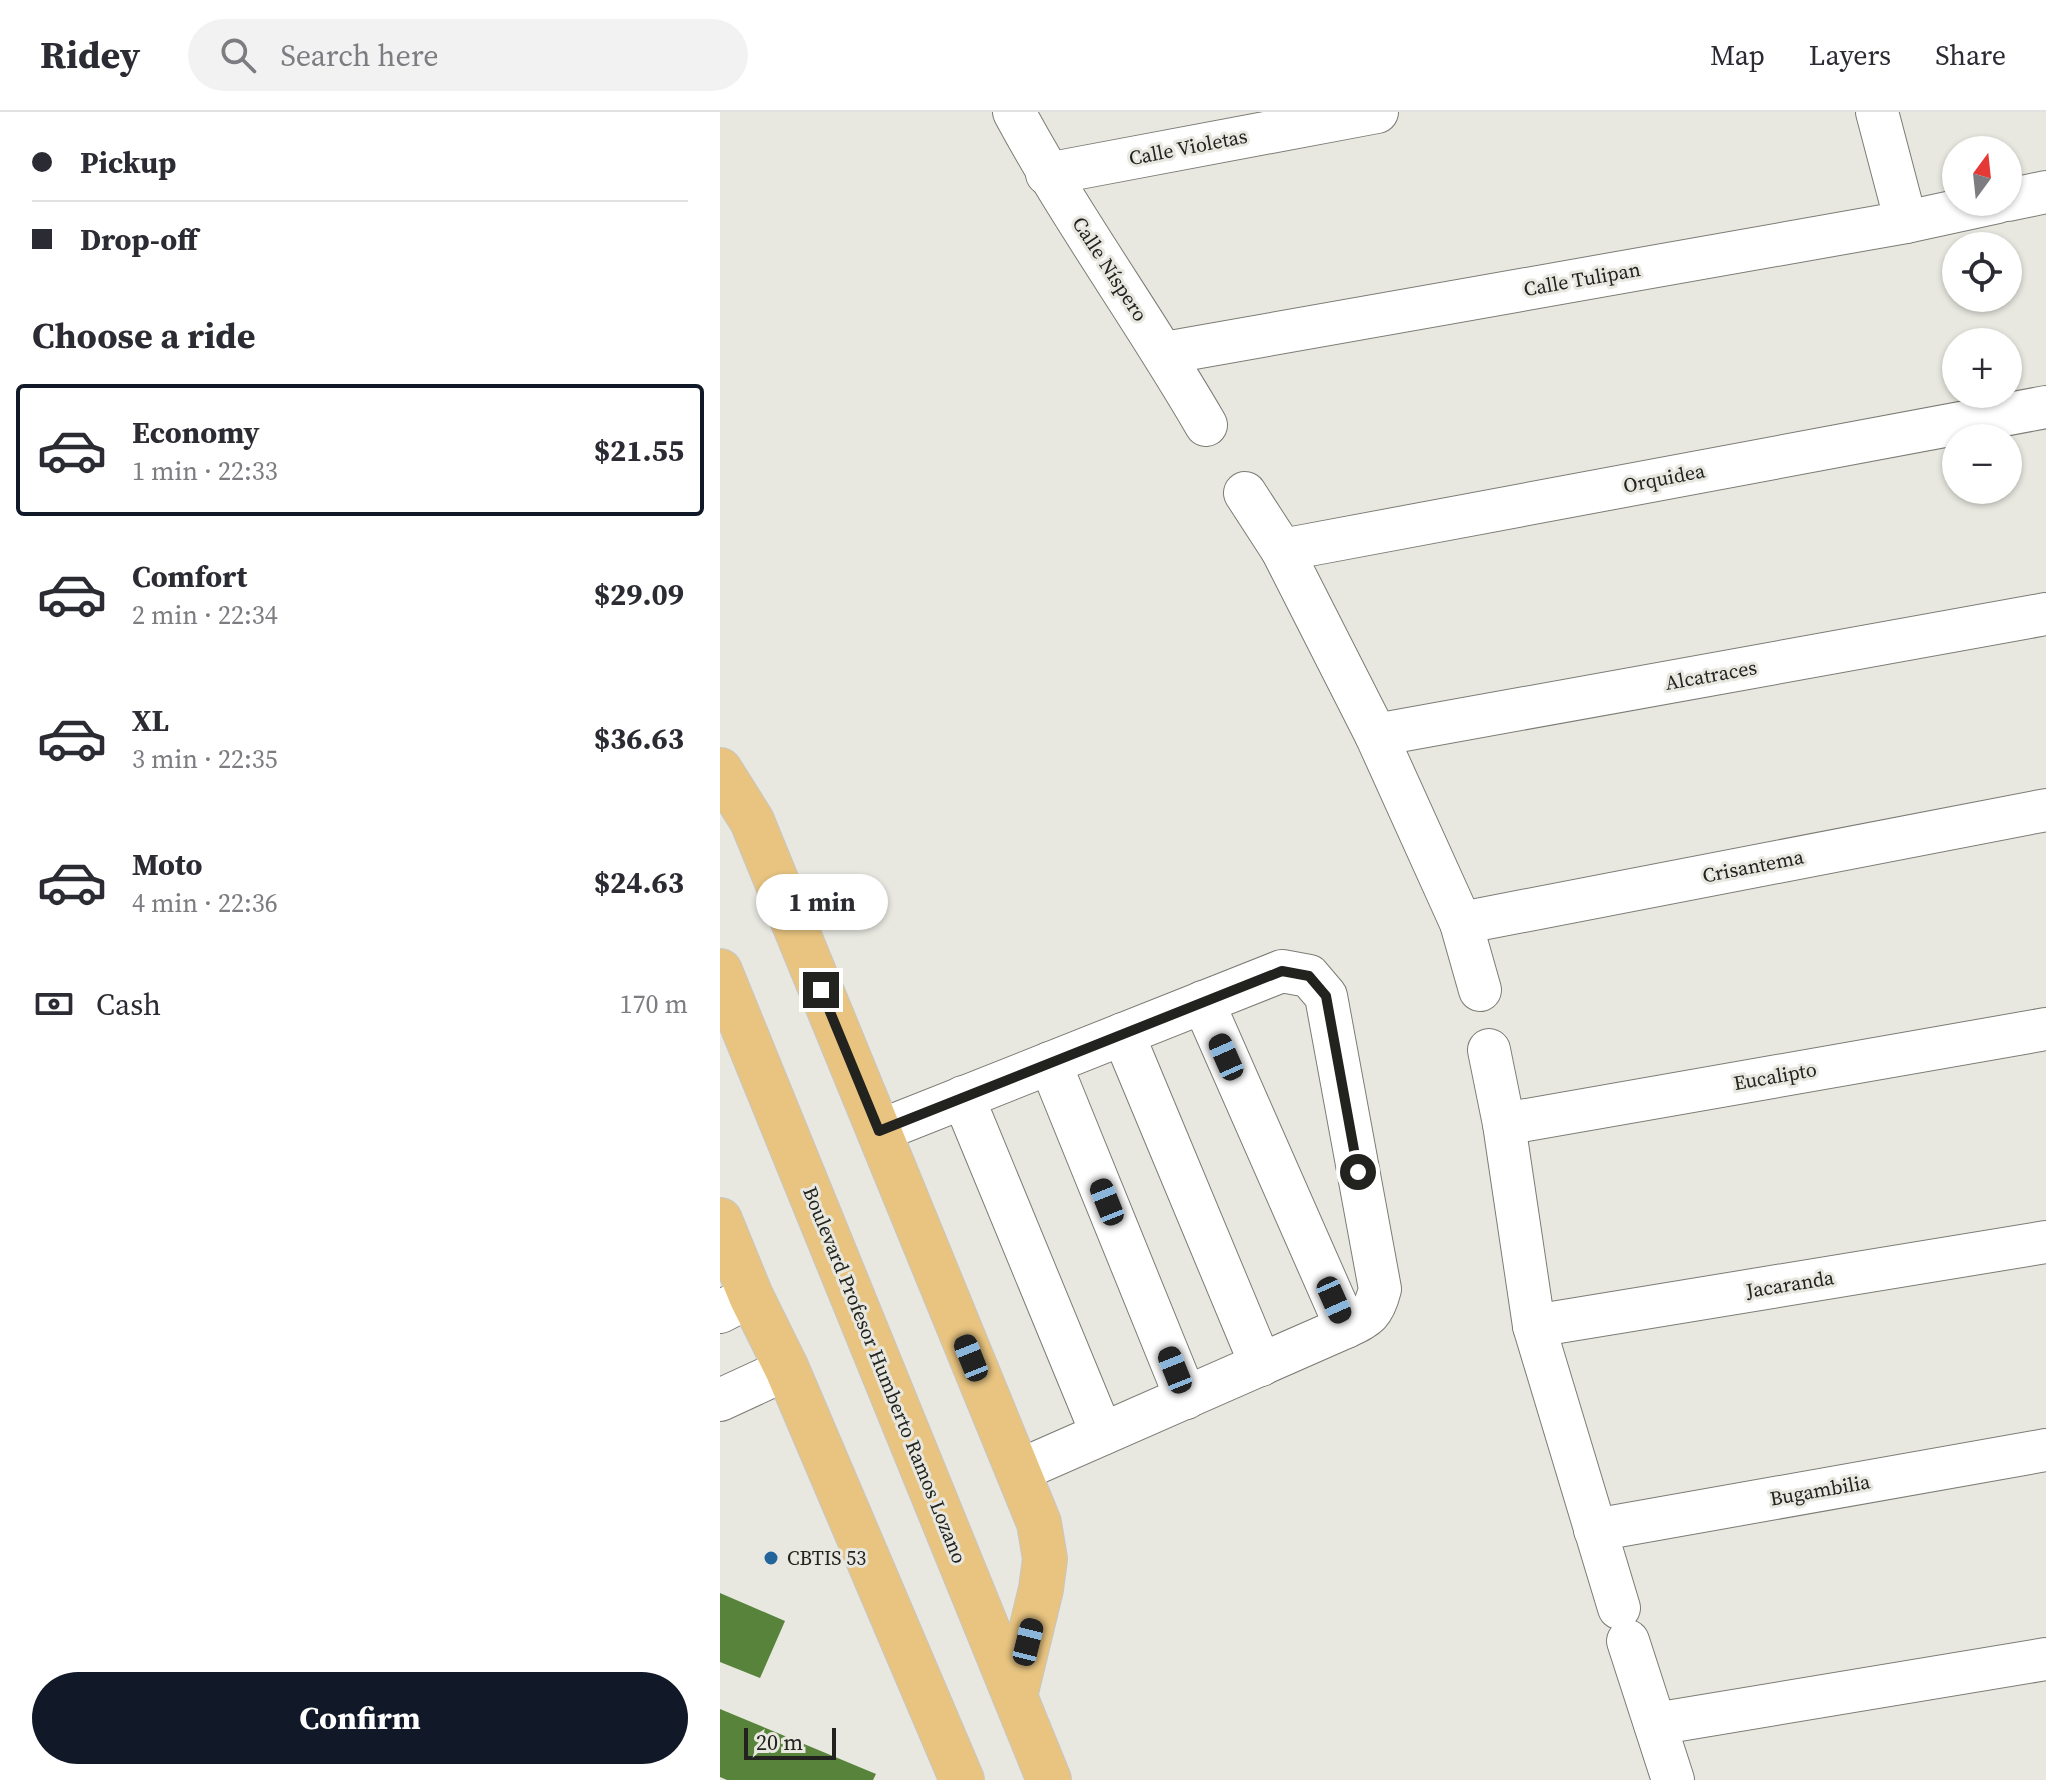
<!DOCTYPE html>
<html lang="en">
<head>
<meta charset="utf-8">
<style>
	body { margin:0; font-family:"Source Serif 4",serif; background:#f2f2f3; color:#2b2b33; height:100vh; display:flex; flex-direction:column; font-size:30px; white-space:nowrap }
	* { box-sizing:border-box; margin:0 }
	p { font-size:26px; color:#7c7c81 }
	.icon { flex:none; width:44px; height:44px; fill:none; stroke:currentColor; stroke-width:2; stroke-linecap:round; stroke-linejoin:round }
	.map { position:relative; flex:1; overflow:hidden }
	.side { display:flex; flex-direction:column; background:#fff; width:720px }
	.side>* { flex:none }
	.guide { display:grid; align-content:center; height:176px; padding:0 32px; background:#fff }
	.needle { width:52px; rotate:15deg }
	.buttons { position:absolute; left:1222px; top:24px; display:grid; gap:16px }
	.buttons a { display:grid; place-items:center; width:80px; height:80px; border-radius:50%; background:#fff; box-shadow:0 2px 6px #0004; font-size:40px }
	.scale { position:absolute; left:24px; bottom:20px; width:92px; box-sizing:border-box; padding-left:8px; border:4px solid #22221f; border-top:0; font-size:22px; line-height:28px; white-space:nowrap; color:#22221f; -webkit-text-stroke:6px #e8e8e1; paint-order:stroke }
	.end { position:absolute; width:36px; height:36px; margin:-18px; border:10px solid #22221f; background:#fff; box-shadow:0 0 0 4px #fff }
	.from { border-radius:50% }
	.bubble { position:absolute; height:56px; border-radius:28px; background:#fff; box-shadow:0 2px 6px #0004; font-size:26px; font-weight:700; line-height:56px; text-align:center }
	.car { position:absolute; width:24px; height:48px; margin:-24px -12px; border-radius:10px; box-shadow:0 0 6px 2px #0007; background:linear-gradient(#222 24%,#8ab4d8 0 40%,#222 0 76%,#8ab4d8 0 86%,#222 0) }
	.guide b { display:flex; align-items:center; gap:28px; height:76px; font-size:30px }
	.guide b+b { border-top:2px solid #e1e1e2 }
	.guide i { width:20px; height:20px; background:#2b2b33 }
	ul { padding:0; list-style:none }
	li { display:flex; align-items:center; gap:24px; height:132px; margin:0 16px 12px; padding:0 16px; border:4px solid transparent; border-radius:8px }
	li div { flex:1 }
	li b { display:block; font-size:30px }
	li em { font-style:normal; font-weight:700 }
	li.current { border-color:#111827 }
	li>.icon { width:72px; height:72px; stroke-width:1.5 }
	h2 { padding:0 32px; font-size:36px; line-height:96px }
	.pay { display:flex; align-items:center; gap:20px; height:88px; padding:0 32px; font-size:30px }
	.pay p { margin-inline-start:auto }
	.primary-button { display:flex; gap:16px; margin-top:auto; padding:16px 32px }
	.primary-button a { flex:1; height:92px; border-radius:48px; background:#111827; color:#fff; font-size:32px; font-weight:700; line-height:92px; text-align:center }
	header { display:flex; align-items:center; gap:48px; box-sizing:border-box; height:112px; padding:0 40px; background:#fff; border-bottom:2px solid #e1e1e2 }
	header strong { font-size:38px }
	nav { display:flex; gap:44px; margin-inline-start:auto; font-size:28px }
	.search { width:560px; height:72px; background:#f2f2f3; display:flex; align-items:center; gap:20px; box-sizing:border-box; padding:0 28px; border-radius:44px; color:#7c7c81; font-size:30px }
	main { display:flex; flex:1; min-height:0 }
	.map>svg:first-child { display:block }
	.building { fill:#57843a }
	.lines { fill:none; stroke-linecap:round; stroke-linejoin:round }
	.minor-casing { stroke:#7c7c76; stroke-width:44 }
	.major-casing { stroke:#c6c6c5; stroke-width:46 }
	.minor { stroke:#fff; stroke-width:42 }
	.major { stroke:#e8c480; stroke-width:44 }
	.route { stroke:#22221f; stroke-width:10 }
	.poi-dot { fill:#23659a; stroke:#e8e8e1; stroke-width:3 }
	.labels { text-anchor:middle; stroke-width:6; stroke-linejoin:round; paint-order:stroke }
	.street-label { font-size:20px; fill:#22221f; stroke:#e8e8e1 }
	.poi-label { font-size:20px; fill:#22221f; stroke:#e8e8e1; text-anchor:start }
</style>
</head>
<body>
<header>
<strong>Ridey</strong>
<div class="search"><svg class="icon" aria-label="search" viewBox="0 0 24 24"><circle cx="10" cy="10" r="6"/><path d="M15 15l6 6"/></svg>Search here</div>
<nav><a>Map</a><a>Layers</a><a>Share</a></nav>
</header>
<main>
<section class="side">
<div class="guide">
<b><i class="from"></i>Pickup</b>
<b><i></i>Drop-off</b>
</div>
<h2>Choose a ride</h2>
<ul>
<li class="current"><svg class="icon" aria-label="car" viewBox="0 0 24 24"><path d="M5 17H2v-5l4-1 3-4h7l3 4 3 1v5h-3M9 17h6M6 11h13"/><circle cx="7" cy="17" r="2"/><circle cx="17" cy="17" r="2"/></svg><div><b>Economy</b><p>1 min · 22:33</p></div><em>$21.55</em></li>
<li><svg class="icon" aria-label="car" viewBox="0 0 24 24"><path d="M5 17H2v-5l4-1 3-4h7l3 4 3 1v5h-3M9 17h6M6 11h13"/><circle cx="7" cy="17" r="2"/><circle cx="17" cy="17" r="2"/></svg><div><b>Comfort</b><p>2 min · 22:34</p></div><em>$29.09</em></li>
<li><svg class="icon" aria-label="car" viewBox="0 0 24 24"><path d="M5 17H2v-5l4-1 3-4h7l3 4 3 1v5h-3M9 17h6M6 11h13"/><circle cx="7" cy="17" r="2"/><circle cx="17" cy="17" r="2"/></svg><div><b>XL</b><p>3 min · 22:35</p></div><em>$36.63</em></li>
<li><svg class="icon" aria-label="car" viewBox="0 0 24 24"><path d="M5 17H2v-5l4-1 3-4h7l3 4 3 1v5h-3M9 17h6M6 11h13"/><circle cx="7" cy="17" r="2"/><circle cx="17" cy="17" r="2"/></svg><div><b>Moto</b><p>4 min · 22:36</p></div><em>$24.63</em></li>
</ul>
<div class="pay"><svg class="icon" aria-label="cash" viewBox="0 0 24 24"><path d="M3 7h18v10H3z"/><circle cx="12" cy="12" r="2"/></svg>Cash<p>170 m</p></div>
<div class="primary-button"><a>Confirm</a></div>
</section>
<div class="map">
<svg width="1326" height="1668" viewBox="0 0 1326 1668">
	<rect width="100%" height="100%" fill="#e8e8e1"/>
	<!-- building -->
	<g class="building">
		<polygon points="0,1481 65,1509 40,1566 0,1550"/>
		<polygon points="0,1597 156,1662 153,1668 7,1668 0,1665"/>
	</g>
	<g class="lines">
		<defs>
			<g id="minor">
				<path d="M294,0C352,108 425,207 486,313"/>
				<polyline points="1157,0 1186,110"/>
				<polyline points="327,62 657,0"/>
				<polyline points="1288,88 1326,80"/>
				<polyline points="445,241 1186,110 1278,90"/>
				<polyline points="525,381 562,438 656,623 741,811 760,878"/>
				<polyline points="562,438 1326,295"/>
				<polyline points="656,623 1326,502"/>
				<polyline points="741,811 1326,698"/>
				<polyline points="483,890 626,1215"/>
				<polyline points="403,922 541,1253"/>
				<polyline points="769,938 784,1012 814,1214 899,1496"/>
				<polyline points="330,951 466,1286"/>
				<polyline points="243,985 382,1322"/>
				<polyline points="784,1012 1326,917"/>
				<path d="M159,1019L562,859L589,864L606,884L660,1177C654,1201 648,1205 626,1215L298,1359"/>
				<polyline points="0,1200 31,1184"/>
				<polyline points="814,1214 1326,1130"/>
				<polyline points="0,1288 67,1257"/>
				<polyline points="875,1418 1326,1338"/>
				<polyline points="908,1529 953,1668"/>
				<polyline points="935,1612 1326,1547"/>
			</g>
			<g id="major">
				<polyline points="0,658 32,709 319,1411 325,1447 321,1477 295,1584"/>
				<polyline points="0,859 329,1668"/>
				<polyline points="0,1108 31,1184 67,1257 242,1668"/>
			</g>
		</defs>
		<!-- minor casing -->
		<use href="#minor" class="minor-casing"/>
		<!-- major casing -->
		<use href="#major" class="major-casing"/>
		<!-- minor -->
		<use href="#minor" class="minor"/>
		<!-- major -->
		<use href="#major" class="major"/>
	</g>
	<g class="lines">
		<!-- route -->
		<polyline class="route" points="101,878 159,1019 562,859 589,864 606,884 638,1060"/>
	</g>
	<!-- markers -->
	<circle class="poi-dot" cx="51" cy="1446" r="8"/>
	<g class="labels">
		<!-- street labels -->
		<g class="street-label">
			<text transform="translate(468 35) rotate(-11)" y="7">Calle Violetas</text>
			<text transform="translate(390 157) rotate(57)" y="7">Calle Níspero</text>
			<text transform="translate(862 167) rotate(-10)" y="7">Calle Tulipan</text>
			<text transform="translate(944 366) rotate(-11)" y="7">Orquidea</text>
			<text transform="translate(991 563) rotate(-10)" y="7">Alcatraces</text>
			<text transform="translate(1033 754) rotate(-11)" y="7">Crisantema</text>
			<text transform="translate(1055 964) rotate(-10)" y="7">Eucalipto</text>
			<text transform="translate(1070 1172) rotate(-9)" y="7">Jacaranda</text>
			<text transform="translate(165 1263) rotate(68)" y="7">Boulevard Profesor Humberto Ramos Lozano</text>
			<text transform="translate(1100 1378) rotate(-10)" y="7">Bugambilia</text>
		</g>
		<!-- poi labels -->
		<g class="poi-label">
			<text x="67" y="1453">CBTIS 53</text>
		</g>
	</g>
</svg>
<div class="buttons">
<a><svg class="needle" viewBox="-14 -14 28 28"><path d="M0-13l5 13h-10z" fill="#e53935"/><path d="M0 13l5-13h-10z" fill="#7c7c81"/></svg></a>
<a><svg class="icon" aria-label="locate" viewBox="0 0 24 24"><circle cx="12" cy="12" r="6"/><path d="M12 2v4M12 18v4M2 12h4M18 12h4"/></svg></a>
<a>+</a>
<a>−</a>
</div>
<div class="scale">20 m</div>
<i class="end from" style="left:638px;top:1060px"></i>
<i class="end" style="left:101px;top:878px"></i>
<div class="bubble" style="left:36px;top:762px;width:132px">1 min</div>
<i class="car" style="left:506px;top:945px;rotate:336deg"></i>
<i class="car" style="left:387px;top:1090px;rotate:338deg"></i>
<i class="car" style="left:614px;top:1188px;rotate:156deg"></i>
<i class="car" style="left:251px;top:1246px;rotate:338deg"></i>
<i class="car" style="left:455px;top:1258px;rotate:338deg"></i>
<i class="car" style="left:308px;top:1530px;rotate:14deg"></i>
</div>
</main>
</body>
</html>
